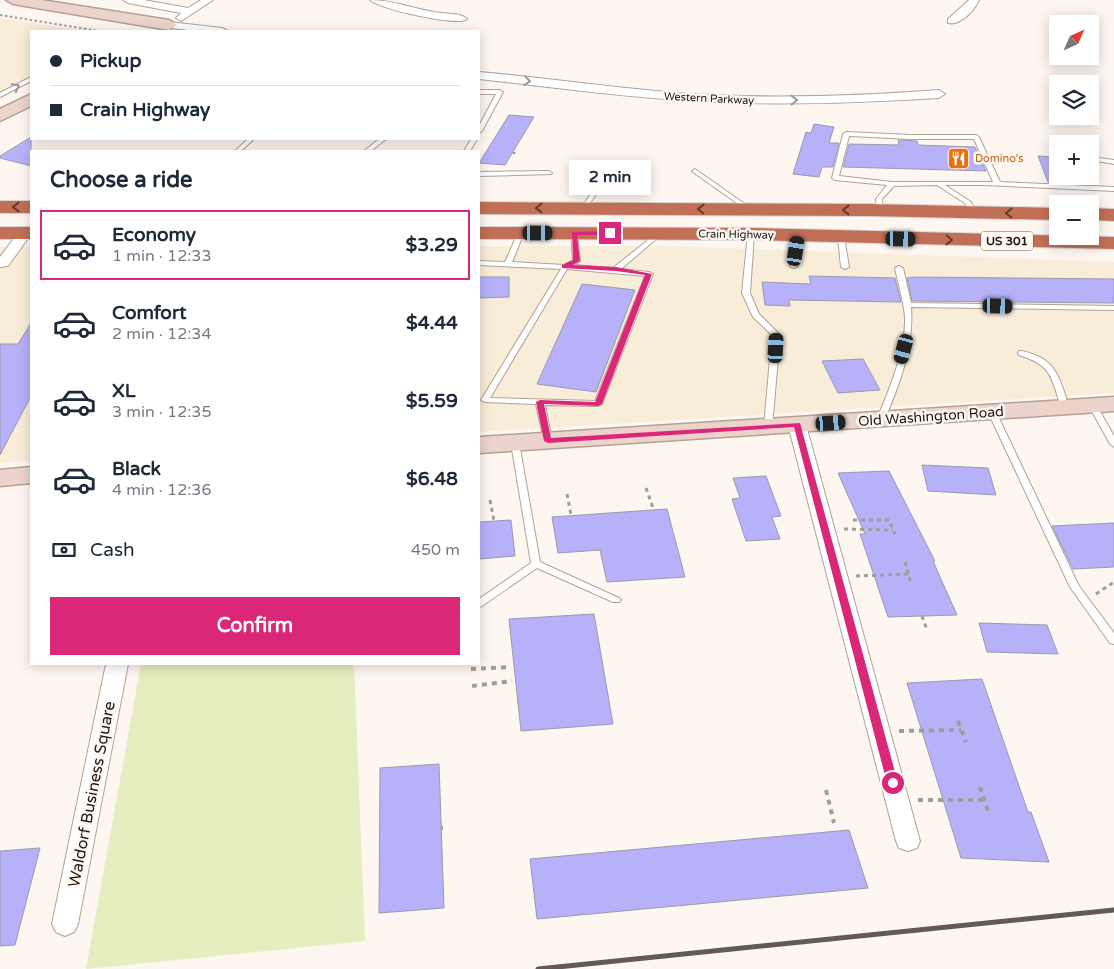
<!DOCTYPE html>
<html lang="en">
<head>
<meta charset="utf-8">
<style>
	body { margin:0; font-family:"Varela Round",sans-serif; background:#f2f2f3; color:#1f2937; height:100vh; display:flex; flex-direction:column; font-size:19px; white-space:nowrap }
	* { box-sizing:border-box; margin:0 }
	p { font-size:16px; color:#747a83 }
	.icon { flex:none; width:28px; height:28px; fill:none; stroke:currentColor; stroke-width:2; stroke-linecap:round; stroke-linejoin:round }
	.map { position:relative; flex:1; overflow:hidden }
	.side { position:absolute; left:30px; top:150px; width:450px; height:515px; display:flex; flex-direction:column; background:#fff; border-radius:0px; box-shadow:0 2px 12px #0003 }
	.side>* { flex:none }
	.top-card { position:absolute; left:30px; top:30px; width:450px; height:110px; border-radius:0px; box-shadow:0 2px 12px #0003; display:grid; align-content:center; height:110px; padding:0 20px; background:#fff }
	.needle { width:32px; rotate:45deg }
	.controls { position:absolute; left:1049px; top:15px; display:grid; gap:10px }
	.controls a { display:grid; place-items:center; width:50px; height:50px; border-radius:0px; background:#fff; box-shadow:0 2px 12px #0003; font-size:25px }
	.end { position:absolute; width:22px; height:22px; margin:-11px; border:6px solid #db2777; background:#fff; box-shadow:0 0 0 2px #fff }
	.from { border-radius:50% }
	.bubble { position:absolute; height:35px; border-radius:0px; background:#fff; box-shadow:0 2px 12px #0003; font-size:16px; font-weight:700; line-height:35px; text-align:center }
	.car { position:absolute; width:15px; height:30px; margin:-15px -8px; border-radius:6px; box-shadow:0 0 4px 1px #0007; background:linear-gradient(#222 24%,#8ab4d8 0 40%,#222 0 76%,#8ab4d8 0 86%,#222 0) }
	.top-card b { display:flex; align-items:center; gap:18px; height:48px; font-size:19px }
	.top-card b+b { border-top:1px solid #e0e1e3 }
	.top-card i { width:12px; height:12px; background:#1f2937 }
	ul { padding:0; list-style:none }
	li { display:flex; align-items:center; gap:15px; height:70px; margin:0 10px 8px; padding:0 10px; border:2px solid transparent; border-radius:0px }
	li div { flex:1 }
	li b { display:block; font-size:19px }
	li em { font-style:normal; font-weight:700 }
	li.on { border-color:#db2777 }
	li>.icon { width:45px; height:45px; stroke-width:1.5 }
	h2 { padding:0 20px; font-size:22px; line-height:60px }
	.pay { display:flex; align-items:center; gap:12px; height:55px; padding:0 20px; font-size:19px }
	.pay p { margin-inline-start:auto }
	.button { display:flex; gap:10px; margin-top:auto; padding:10px 20px }
	.button a { flex:1; height:58px; border-radius:0px; background:#db2777; color:#fff; font-size:20px; font-weight:700; line-height:58px; text-align:center }
	.map>svg:first-child { display:block }
	.commercial { fill:#f8edd8 }
	.green { fill:#e6edbe }
	.building { fill:#b6b1f8; stroke:#9a9aae }
	.lines { fill:none; stroke-linecap:round; stroke-linejoin:round }
	.lane-casing { stroke:#b3a193; stroke-width:2 }
	.street-casing { stroke:#b3a193; stroke-width:2 }
	.secondary-casing { stroke:#b3a193; stroke-width:3 }
	.highway-casing { stroke:#d7d5d5; stroke-width:2 }
	.path-far2 { stroke:#a29b96; stroke-width:2; stroke-dasharray:2.5 2.5; stroke-linecap:butt }
	.path-far1 { stroke:#a29b96; stroke-width:3; stroke-dasharray:4 4; stroke-linecap:butt }
	.path { stroke:#a29b96; stroke-width:4; stroke-dasharray:5 5; stroke-linecap:butt }
	.lane { fill:#fff; fill-rule:evenodd }
	.street { fill:#fff; fill-rule:evenodd }
	.secondary { fill:#ecd4cd; fill-rule:evenodd }
	.highway { fill:#c17057; fill-rule:evenodd }
	.rail { stroke:#625a55; stroke-width:5 }
	.oneway { stroke:#9a9795 }
	.oneway2 { stroke:#603b2e }
	.route { fill:#db2777 }
	.labels { text-anchor:middle; stroke-width:5; stroke-linejoin:round; paint-order:stroke }
	.far-street-label { font-size:11px; fill:#1f1813; stroke:#fef6f1 }
	.far-food-label { font-size:11px; fill:#c56008; stroke:#fef6f1; text-anchor:start }
	.shield { fill:#fef6f1; stroke:#625b56; stroke-width:1 }
	.shield-label { font-size:12px; font-weight:bold; fill:#1f1813 }
	.street-label { font-size:14px; fill:#1f1813; stroke:#fef6f1 }
	.near-street-label { font-size:16px; fill:#1f1813; stroke:#fef6f1 }
</style>
</head>
<body>
<div class="map">
<svg width="1114" height="969" viewBox="0 0 1114 969">
	<rect width="100%" height="100%" fill="#fef6f1"/>
	<!-- commercial -->
	<g class="commercial">
		<polygon points="0,18 86,31 31,31 31,82 0,98"/>
		<polygon points="479,246 663,246 1114,262 1114,393 479,432"/>
		<polygon points="0,247 31,247 31,461 0,463"/>
	</g>
	<!-- green -->
	<polygon class="green" points="141,664 354,664 365,941 86,969"/>
	<!-- building -->
	<g class="building">
		<polygon points="509,115 534,117 505,165 479,163"/>
		<polygon points="814,124 834,127 829,143 839,143 833,167 822,167 819,177 793,174 806,132 811,133"/>
		<polygon points="31,137 31,166 0,158 0,156"/>
		<polygon points="898,140 917,141 918,145 975,147 986,171 843,167 849,144 899,145"/>
		<polygon points="1038,156 1058,157 1058,183 1048,182"/>
		<polygon points="809,276 895,278 901,302 789,300 790,306 765,305 762,282 811,284"/>
		<polygon points="479,277 509,277 509,297 479,298"/>
		<polygon points="913,277 1114,279 1114,303 912,301 907,278"/>
		<polygon points="582,284 635,290 596,392 537,384"/>
		<polygon points="31,323 31,396 0,455 0,344 18,344"/>
		<polygon points="863,359 880,390 838,393 822,361"/>
		<polygon points="922,465 988,468 996,495 928,491"/>
		<polygon points="889,471 935,561 933,561 957,615 888,617 860,534 865,534 838,473"/>
		<polygon points="766,476 781,516 772,517 780,539 746,541 732,499 740,498 733,478"/>
		<polygon points="667,509 685,577 607,582 600,550 558,553 552,517"/>
		<polygon points="511,520 515,556 479,559 479,522"/>
		<polygon points="1114,523 1114,567 1073,569 1052,526"/>
		<polygon points="594,614 613,724 521,731 509,619"/>
		<polygon points="979,623 1047,625 1058,654 987,652"/>
		<polygon points="982,679 1028,812 1031,812 1049,862 961,858 907,683"/>
		<polygon points="439,764 444,908 379,913 380,768"/>
		<polygon points="849,830 868,888 537,919 530,859"/>
		<polygon points="40,848 15,945 0,946 0,851"/>
	</g>
	<g class="lines">
		<defs>
			<g id="lane">
				<polygon points="31,77 31,81 0,97 0,93"/>
				<polygon points="479,90 500,90 503,92 482,131 479,133 479,126 496,94 479,94"/>
				<path d="M846,132L911,135H976L979,137L1000,182L1114,187V191L984,185H945L971,202L976,212L973,214L970,212L966,204L937,185L894,186L882,199L883,210L880,212L877,210L876,199L887,185L835,180L832,178L843,134ZM849,136L911,139H974L993,182H892L839,176Z"/>
				<polygon points="248,139 254,139 241,151 235,151"/>
				<polygon points="379,139 386,139 371,151 364,151"/>
				<polygon points="471,139 477,139 470,151 464,151"/>
				<polygon points="1099,158 1114,160 1114,164 1097,161 1096,160"/>
				<polygon points="695,169 752,209 752,211 748,211 693,172 692,171"/>
				<polygon points="549,171 552,173 551,174 479,176 479,172"/>
				<polygon points="608,171 611,173 585,210 581,210 581,208 606,172"/>
				<path d="M521,231L524,233L512,262L564,265L573,260L571,233L574,231L577,233L580,261L574,265L613,268L657,233L659,232L662,234L621,269L649,272L653,274L602,404L598,406L545,405L552,441L548,444L544,441L536,404L485,402L481,400L561,269L479,265V261L505,262L518,233ZM567,269L645,276L595,401L490,398Z"/>
				<polygon points="751,232 754,234 750,293 759,314 780,335 772,427 768,429 764,427 772,335 753,317 742,293 748,234"/>
				<polygon points="798,234 801,236 798,266 794,268 790,266 795,236"/>
				<polygon points="841,235 844,237 849,267 845,269 841,267 838,237"/>
				<path d="M899,266L903,268L911,303L1114,306V310L911,307C914,346 900,383 885,419L881,421L877,419C889,391 910,340 904,309C902,297 898,282 895,268Z"/>
				<path d="M1019,351C1025,351 1030,353 1035,355C1058,363 1062,386 1069,407L1068,409H1062L1061,407C1051,377 1052,365 1019,355L1018,353Z"/>
				<polygon points="1090,404 1096,404 1097,406 1114,436 1114,447 1110,444 1089,406"/>
				<polygon points="989,410 992,410 996,412 1079,586 1114,633 1114,644 1110,643 1070,587 988,412"/>
				<polygon points="515,440 519,443 540,562 619,598 621,600 619,602 613,602 537,568 482,606 479,607 479,599 531,563 511,443"/>
			</g>
			<g id="street">
				<polygon points="123,0 144,0 188,8 201,0 213,0 181,21 176,18 181,13 128,3"/>
				<path d="M370,0C394,0 416,10 441,13C449,14 461,13 467,19C459,27 379,9 370,0Z"/>
				<path d="M969,0H979C975,10 960,26 948,23V19Z"/>
				<polygon points="169,22 222,28 228,31 195,31 165,27 165,23"/>
				<path d="M479,72C550,78 621,89 693,94C775,99 857,96 939,90L945,94L939,98C857,103 775,106 693,101C622,97 550,87 479,79Z"/>
				<polygon points="25,229 30,230 31,234 8,266 0,267 0,257 20,230"/>
				<polygon points="797,420 803,421 806,425 920,841 917,848 908,851 899,848 896,841 788,425 791,421"/>
				<polygon points="106,664 128,664 78,924 74,932 65,936 56,932 52,924"/>
			</g>
			<g id="secondary">
				<polygon points="6,0 41,0 169,20 177,25 169,30 13,4"/>
				<polygon points="31,94 31,106 0,121 0,109"/>
				<polygon points="1114,397 1114,411 479,453 479,437"/>
				<polygon points="31,467 31,483 0,486 0,470"/>
			</g>
			<g id="highway">
				<rect x="0" y="201" width="31" height="12"/>
				<polygon points="479,202 869,204 1058,208 1058,220 869,216 479,214"/>
				<polygon points="1090,208 1114,209 1114,221 1090,220"/>
				<rect x="0" y="227" width="31" height="12"/>
				<polygon points="479,227 751,228 1114,237 1114,249 751,240 479,239"/>
			</g>
		</defs>
		<!-- lane casing -->
		<use href="#lane" class="lane-casing"/>
		<!-- street casing -->
		<use href="#street" class="street-casing"/>
		<!-- secondary casing -->
		<use href="#secondary" class="secondary-casing"/>
		<!-- highway casing -->
		<use href="#highway" class="highway-casing"/>
		<!-- path-far2 -->
		<g class="path-far2">
			<polyline points="0,15 99,31"/>
			<polyline points="513,153 516,153"/>
		</g>
		<!-- path-far1 -->
		<g class="path-far1">
			<polyline points="646,488 653,508"/>
			<polyline points="567,494 571,515"/>
			<polyline points="490,500 494,521"/>
			<polyline points="853,520 889,520 895,534"/>
			<polyline points="844,529 893,530"/>
			<polyline points="905,562 911,584"/>
			<polyline points="856,576 908,574"/>
			<polyline points="1096,594 1114,582"/>
			<polyline points="922,616 927,630"/>
		</g>
		<!-- path -->
		<g class="path">
			<polyline points="471,669 511,667"/>
			<polyline points="472,686 512,681"/>
			<polyline points="958,721 966,742"/>
			<polyline points="899,731 961,730"/>
			<polyline points="980,787 989,814"/>
			<polyline points="826,790 834,823"/>
			<polyline points="918,800 985,800"/>
			<polyline points="441,828 443,828"/>
		</g>
		<!-- lane -->
		<use href="#lane" class="lane"/>
		<!-- street -->
		<use href="#street" class="street"/>
		<!-- secondary -->
		<use href="#secondary" class="secondary"/>
		<!-- highway -->
		<use href="#highway" class="highway"/>
		<!-- rail -->
		<polyline class="rail" points="538,969 1114,910"/>
	</g>
	<!-- one-way arrows -->
	<defs><path id="oneway-chevron" d="M-2-3.5L2.5 0L-2 3.5" fill="none" stroke-width="1.6" stroke-linecap="round" stroke-linejoin="round" transform="scale(1.25)"/></defs>
	<g class="oneway">
		<use href="#oneway-chevron" transform="translate(527 81) rotate(7)"/>
		<use href="#oneway-chevron" transform="translate(16 87) rotate(-27)"/>
		<use href="#oneway-chevron" transform="translate(794 100) rotate(-1)"/>
	</g>
	<g class="oneway2">
		<use href="#oneway-chevron" transform="translate(16 207) rotate(-180)"/>
		<use href="#oneway-chevron" transform="translate(539 208) rotate(-180)"/>
		<use href="#oneway-chevron" transform="translate(701 209) rotate(-179)"/>
		<use href="#oneway-chevron" transform="translate(846 210) rotate(180)"/>
		<use href="#oneway-chevron" transform="translate(1009 213) rotate(-179)"/>
		<use href="#oneway-chevron" transform="translate(949 240) rotate(1)"/>
	</g>
	<!-- route -->
	<polygon class="route" points="610,231 612,235 577,235 580,261 573,265 616,267 652,274 602,404 598,406 544,404 551,438 800,423 898,783 896,786 893,787 887,783 794,427 548,443 544,441 536,402 540,400 595,402 645,275 616,271 562,268 562,265 573,260 572,232"/>
	<!-- icons -->
	<defs>
		<symbol id="restaurant-square" viewBox="-11 -11 22 22"><rect x="-9" y="-9" width="18" height="18" rx="4" fill="#e8710a" stroke="#fef6f1"/><path d="M-5-6h1v4h1v-4h1v4h1v-4h1v5L-1.5 .5V6h-2V.5L-5-1ZM5-6V6H3V1.5H1.5Q1.5-4 5-6Z" fill="#fff"/></symbol>
	</defs>
	<g fill-rule="evenodd">
		<use href="#restaurant-square" x="946" y="146" width="25" height="25"/>
	</g>
	<g class="labels">
		<!-- far-street labels -->
		<g class="far-street-label">
			<text transform="translate(709 98) rotate(3)" y="4">Western Parkway</text>
			<text transform="translate(736 234) rotate(1)" y="4">Crain Highway</text>
		</g>
		<!-- far-food labels -->
		<g class="far-food-label">
			<text x="975" y="162">Domino's</text>
		</g>
		<!-- shield labels -->
		<rect class="shield" x="981" y="231.5" width="52" height="19" rx="4"/>
		<g class="shield-label">
			<text x="1007" y="245">US 301</text>
		</g>
		<!-- street labels -->
		<g class="street-label">
			<text transform="translate(931 416) rotate(-4)" y="5">Old Washington Road</text>
		</g>
		<!-- near-street labels -->
		<g class="near-street-label">
			<text transform="translate(91 794) rotate(-79)" y="6">Waldorf Business Square</text>
		</g>
	</g>
</svg>
<div class="controls">
<a><svg class="needle" viewBox="-14 -14 28 28"><path d="M0-13l5 13h-10z" fill="#e53935"/><path d="M0 13l5-13h-10z" fill="#747a83"/></svg></a>
<a><svg class="icon" aria-label="layers" viewBox="0 0 24 24"><path d="M12 4l9 5-9 5-9-5zM3 14l9 5 9-5"/></svg></a>
<a>+</a>
<a>−</a>
</div>
<i class="end from" style="left:893px;top:783px"></i>
<i class="end" style="left:610px;top:233px"></i>
<div class="bubble" style="left:569px;top:160px;width:82px">2 min</div>
<i class="car" style="left:538px;top:233px;rotate:90deg"></i>
<i class="car" style="left:901px;top:239px;rotate:91deg"></i>
<i class="car" style="left:796px;top:251px;rotate:9deg"></i>
<i class="car" style="left:998px;top:306px;rotate:91deg"></i>
<i class="car" style="left:776px;top:348px;rotate:3deg"></i>
<i class="car" style="left:904px;top:349px;rotate:195deg"></i>
<i class="car" style="left:831px;top:423px;rotate:86deg"></i>
<div class="top-card">
<b><i class="from"></i>Pickup</b>
<b><i></i>Crain Highway</b>
</div>
<section class="side">
<h2>Choose a ride</h2>
<ul>
<li class="on"><svg class="icon" aria-label="car" viewBox="0 0 24 24"><path d="M5 17H2v-5l4-1 3-4h7l3 4 3 1v5h-3M9 17h6M6 11h13"/><circle cx="7" cy="17" r="2"/><circle cx="17" cy="17" r="2"/></svg><div><b>Economy</b><p>1 min · 12:33</p></div><em>$3.29</em></li>
<li><svg class="icon" aria-label="car" viewBox="0 0 24 24"><path d="M5 17H2v-5l4-1 3-4h7l3 4 3 1v5h-3M9 17h6M6 11h13"/><circle cx="7" cy="17" r="2"/><circle cx="17" cy="17" r="2"/></svg><div><b>Comfort</b><p>2 min · 12:34</p></div><em>$4.44</em></li>
<li><svg class="icon" aria-label="car" viewBox="0 0 24 24"><path d="M5 17H2v-5l4-1 3-4h7l3 4 3 1v5h-3M9 17h6M6 11h13"/><circle cx="7" cy="17" r="2"/><circle cx="17" cy="17" r="2"/></svg><div><b>XL</b><p>3 min · 12:35</p></div><em>$5.59</em></li>
<li><svg class="icon" aria-label="car" viewBox="0 0 24 24"><path d="M5 17H2v-5l4-1 3-4h7l3 4 3 1v5h-3M9 17h6M6 11h13"/><circle cx="7" cy="17" r="2"/><circle cx="17" cy="17" r="2"/></svg><div><b>Black</b><p>4 min · 12:36</p></div><em>$6.48</em></li>
</ul>
<div class="pay"><svg class="icon" aria-label="cash" viewBox="0 0 24 24"><path d="M3 7h18v10H3z"/><circle cx="12" cy="12" r="2"/></svg>Cash<p>450 m</p></div>
<div class="button"><a>Confirm</a></div>
</section>
</div>
</body>
</html>
